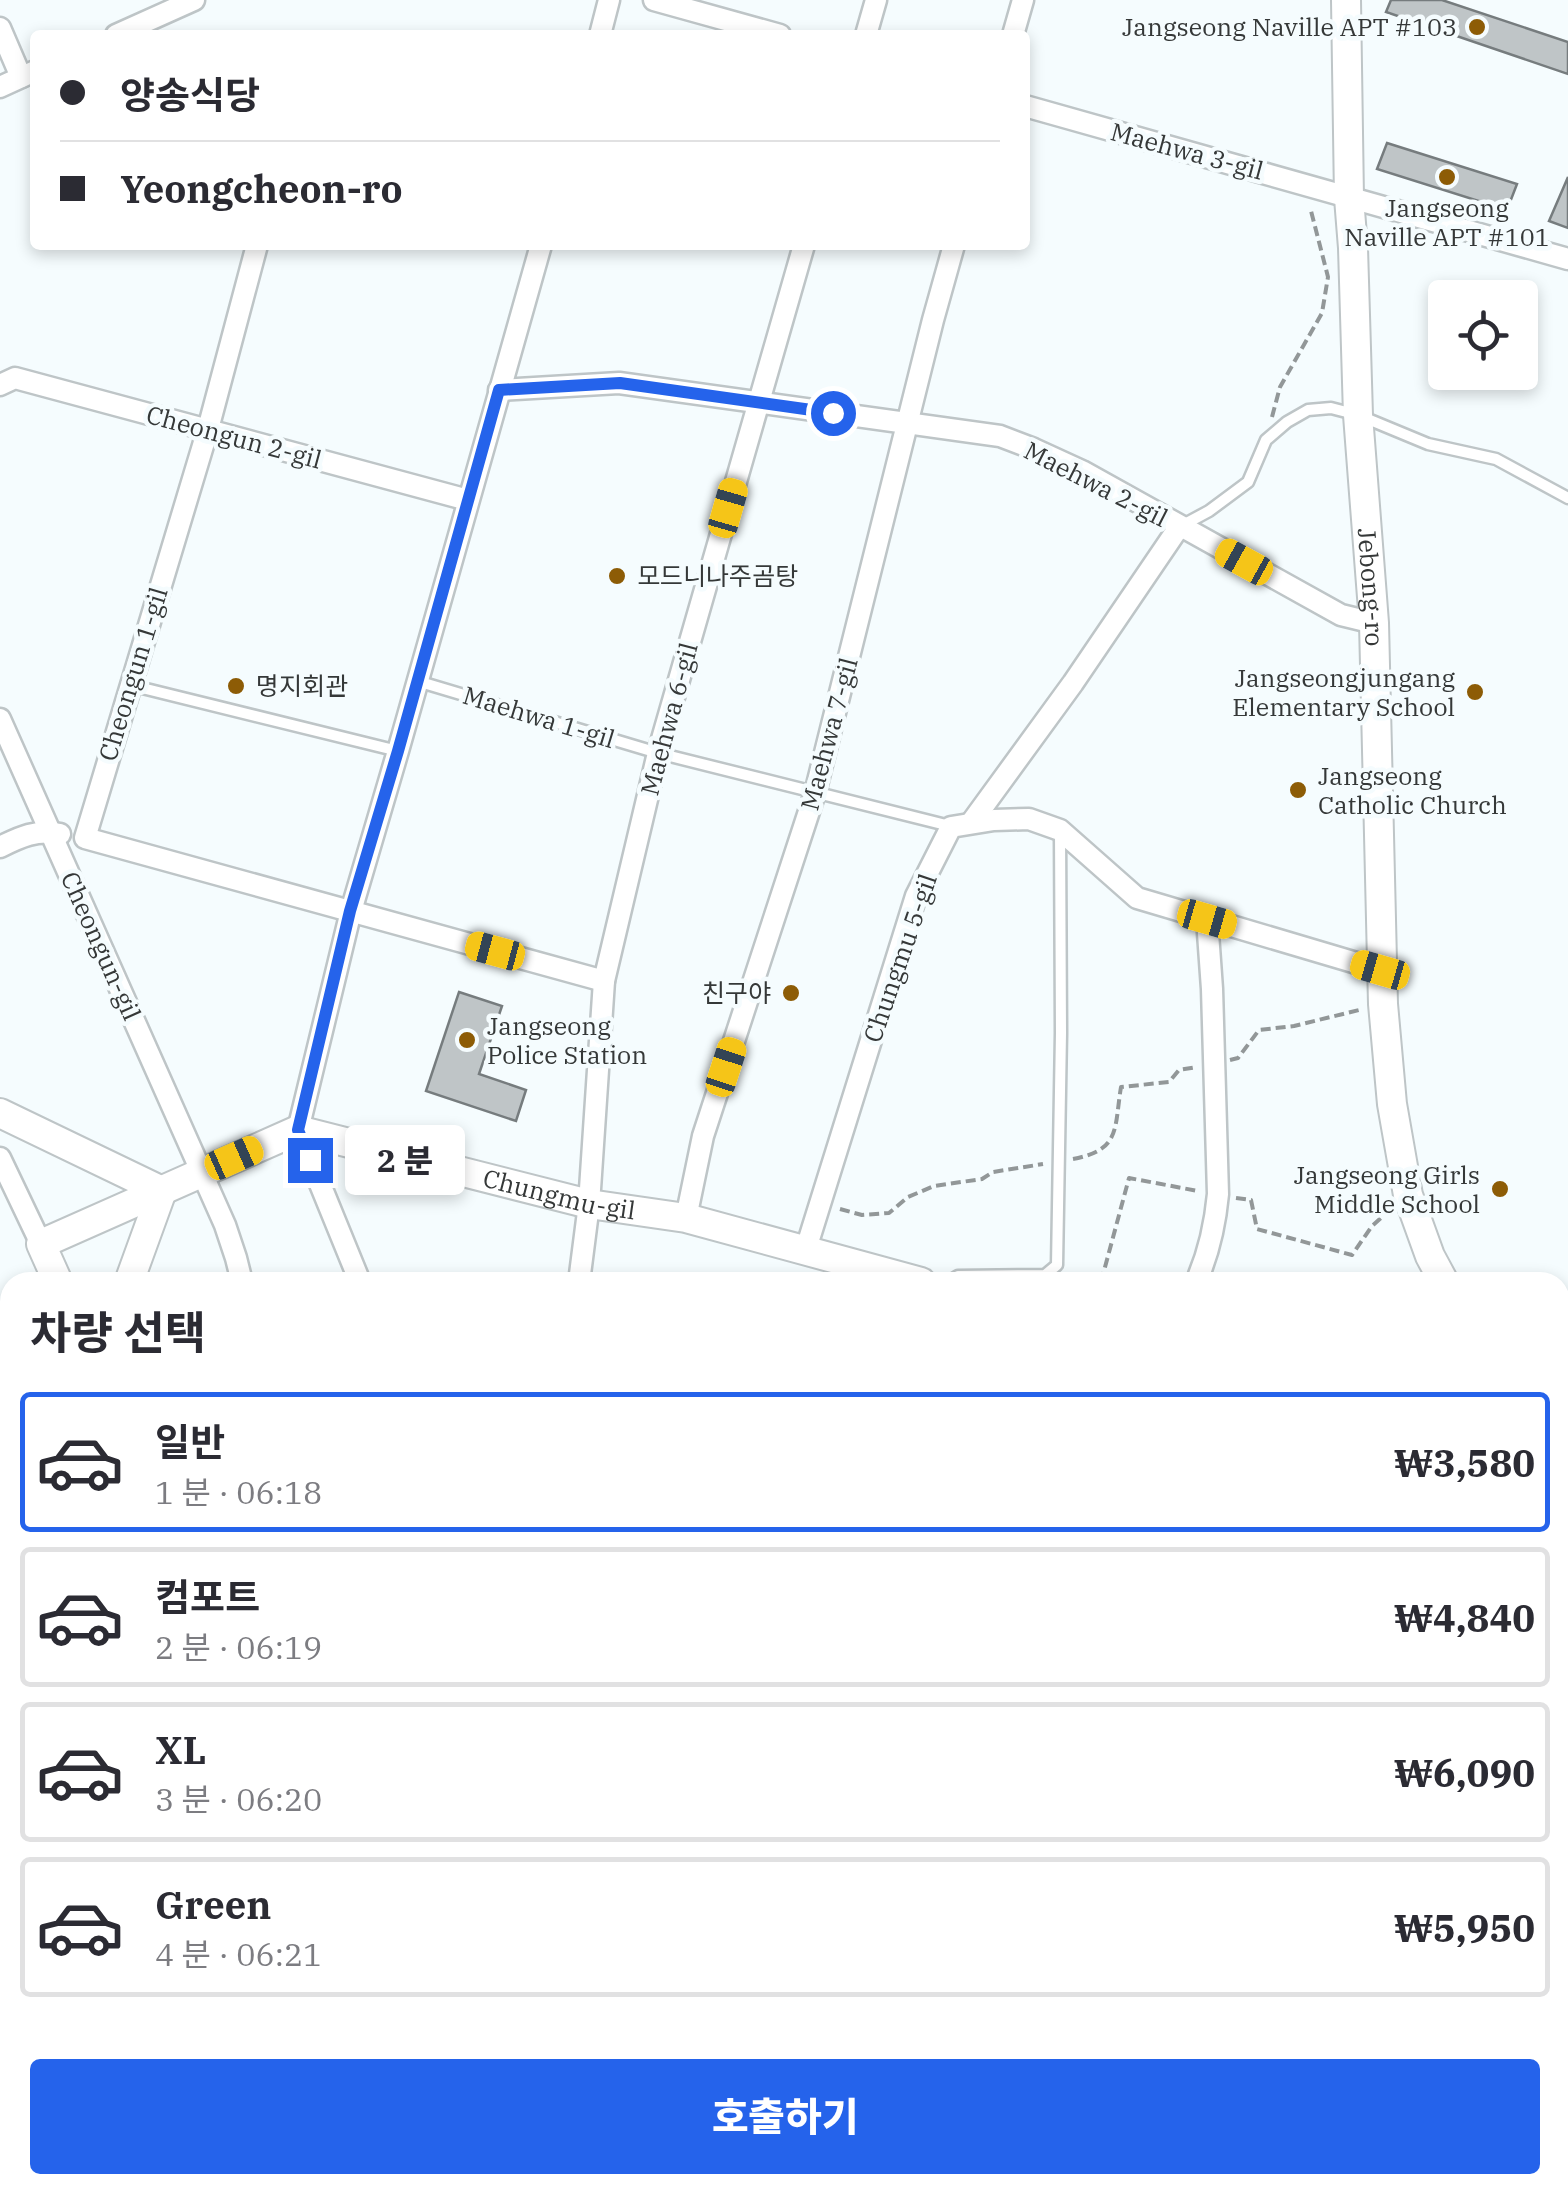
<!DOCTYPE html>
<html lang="ko">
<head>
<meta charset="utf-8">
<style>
	body { margin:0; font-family:"IBM Plex Serif","Noto Sans KR",serif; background:#f7f7f7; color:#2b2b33; height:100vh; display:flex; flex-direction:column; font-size:38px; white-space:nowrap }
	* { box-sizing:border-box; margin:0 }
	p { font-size:32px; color:#7c7c81 }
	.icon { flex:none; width:55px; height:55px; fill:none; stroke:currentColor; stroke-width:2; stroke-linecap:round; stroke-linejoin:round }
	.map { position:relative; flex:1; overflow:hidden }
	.panel { position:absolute; left:0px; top:1272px; width:1570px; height:922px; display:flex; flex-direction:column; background:#fff; border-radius:30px 30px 0 0; box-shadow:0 5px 15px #0003 }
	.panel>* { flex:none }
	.guide { position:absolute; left:30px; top:30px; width:1000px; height:220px; border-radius:10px; box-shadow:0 5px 15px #0003; display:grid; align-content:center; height:220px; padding:0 30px; background:#fff }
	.tools { position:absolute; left:1428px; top:280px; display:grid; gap:20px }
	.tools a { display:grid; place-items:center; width:110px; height:110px; border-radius:10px; background:#fff; box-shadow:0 5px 15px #0003; font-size:50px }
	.end { position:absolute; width:45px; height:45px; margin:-22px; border:12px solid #2563eb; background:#fff; box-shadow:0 0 0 5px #fff }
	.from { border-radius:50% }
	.bubble { position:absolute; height:70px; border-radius:10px; background:#fff; box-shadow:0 5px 15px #0003; font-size:32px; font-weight:800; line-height:70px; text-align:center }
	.car { position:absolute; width:30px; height:60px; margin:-30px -15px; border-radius:12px; box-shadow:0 0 8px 2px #0007; background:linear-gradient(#f5c518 24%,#345 0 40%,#f5c518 0 76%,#345 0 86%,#f5c518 0) }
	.guide b { display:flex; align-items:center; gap:35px; height:95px; font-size:38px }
	.guide b+b { border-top:2px solid #e1e1e2 }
	.guide i { width:25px; height:25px; background:#2b2b33 }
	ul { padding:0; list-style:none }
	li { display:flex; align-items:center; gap:30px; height:140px; margin:0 20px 15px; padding:0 10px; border:5px solid #e1e1e2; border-radius:10px }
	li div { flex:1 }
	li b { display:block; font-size:38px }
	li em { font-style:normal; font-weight:800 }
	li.active { border-color:#2563eb }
	li>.icon { width:90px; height:90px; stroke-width:1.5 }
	h2 { padding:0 30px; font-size:45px; line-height:120px }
	.primary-button { display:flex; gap:20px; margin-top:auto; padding:20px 30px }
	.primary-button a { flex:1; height:115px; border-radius:10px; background:#2563eb; color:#fff; font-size:40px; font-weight:800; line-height:115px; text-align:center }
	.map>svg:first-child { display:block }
	.building { fill:#bfc5c7; stroke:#767c7e; stroke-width:2.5 }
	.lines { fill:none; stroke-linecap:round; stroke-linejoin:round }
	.secondary-tunnel { stroke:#cfd5d6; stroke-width:28; stroke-dasharray:28 14; stroke-linecap:butt }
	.lane-casing { stroke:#bec5c7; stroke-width:15 }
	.street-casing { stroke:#bec5c7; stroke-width:25 }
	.secondary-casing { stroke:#bec5c7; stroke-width:32 }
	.path { stroke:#929798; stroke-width:4; stroke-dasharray:10 5; stroke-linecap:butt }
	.lane { stroke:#fff; stroke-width:10 }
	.street { stroke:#fff; stroke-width:20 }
	.secondary { stroke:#fff; stroke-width:28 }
	.rail-casing { stroke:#676b6c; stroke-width:9 }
	.rail { stroke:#f5fcfe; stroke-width:5; stroke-dasharray:15; stroke-linecap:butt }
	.route { stroke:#2563eb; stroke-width:12 }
	.poi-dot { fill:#8d5c06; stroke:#f5fcfe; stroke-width:4 }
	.labels { text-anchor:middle; stroke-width:9; stroke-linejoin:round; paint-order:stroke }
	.poi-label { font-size:25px; fill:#353838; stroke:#f5fcfe; text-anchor:end }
	.street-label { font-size:25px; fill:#353838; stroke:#f5fcfe }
</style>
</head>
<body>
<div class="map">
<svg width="1568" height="2194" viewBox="0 0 1568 2194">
	<rect width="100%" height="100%" fill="#f5fcfe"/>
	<!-- building -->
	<g class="building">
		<polygon points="1391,0 1442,0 1568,42 1568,74 1386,12"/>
		<polygon points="1387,143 1517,184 1507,210 1377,169"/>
		<polygon points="1568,177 1568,228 1549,221"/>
		<polygon points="459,992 502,1006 479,1074 526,1090 516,1121 426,1091"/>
	</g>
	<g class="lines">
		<!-- secondary-tunnel -->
		<polyline class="secondary-tunnel" points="0,1519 10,1523"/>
		<defs>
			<g id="lane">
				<polyline points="1183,525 1209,511 1248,482 1266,440 1287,422 1308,410 1331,408 1358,415 1428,444 1496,459 1568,498"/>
				<polyline points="417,681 658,753 950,826"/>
				<polyline points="130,685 398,751"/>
				<polyline points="948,1282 958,1276 1045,1275 1057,1265 1061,1033 1060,831"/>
				<polyline points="1510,2185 1510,2194"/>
			</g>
			<g id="street">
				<polyline points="654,0 780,35"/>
				<polyline points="0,28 21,77"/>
				<polyline points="116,35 194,0"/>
				<polyline points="600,35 609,0"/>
				<polyline points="866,35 876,0"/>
				<polyline points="1013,35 1023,0"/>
				<polyline points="0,87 35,71"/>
				<polyline points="1025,106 1568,259"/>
				<polyline points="257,245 208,429 85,838 604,981"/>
				<polyline points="0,385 15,378 468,500"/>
				<polyline points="499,390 619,383 1000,436 1034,449 1082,471 1341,615 1374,623"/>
				<polyline points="0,719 225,1225 236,1258 242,1282"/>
				<polyline points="971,823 1073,683 1179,527"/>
				<path d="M0,847C20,837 37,829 60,834"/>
				<polyline points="0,1158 41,1244"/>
				<polyline points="686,1218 703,1136 815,793 933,320 954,245"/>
				<polyline points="805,1252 916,896 951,827 994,820 1029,819 1060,830 1137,898 1380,970"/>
				<polyline points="360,1282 298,1130 351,911 398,751 541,245"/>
				<polyline points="579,1282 589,1204 604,981 658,753 804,245"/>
				<path d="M1196,1282C1209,1253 1215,1226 1218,1194L1212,989L1207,919"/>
				<polyline points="734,2185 738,2194"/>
				<polyline points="974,2185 980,2194"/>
				<polyline points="1437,2185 1437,2194"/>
				<polyline points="877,2194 899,2185"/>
			</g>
			<g id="secondary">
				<path id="s1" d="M1346,0L1349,198L1353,248L1358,415L1374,623L1383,1004L1392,1104L1408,1195L1430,1256L1444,1282"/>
				<polyline points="0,1113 162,1191 129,1282"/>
				<path id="s2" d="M58,1282L41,1244L298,1130L589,1204L686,1218L921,1282"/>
				<polyline points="436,2185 441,2194"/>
				<polyline points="1292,2194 1293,2185"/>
			</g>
		</defs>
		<!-- lane casing -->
		<use href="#lane" class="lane-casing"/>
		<!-- street casing -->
		<use href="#street" class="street-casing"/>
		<!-- secondary casing -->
		<use href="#secondary" class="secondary-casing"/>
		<!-- path -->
		<g class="path">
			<polyline points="1272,417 1280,387 1322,313 1328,277 1310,207"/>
			<polyline points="1230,1060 1238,1058 1259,1030 1294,1026 1359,1010"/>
			<path d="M1073,1159C1121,1150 1114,1129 1121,1087L1169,1082L1179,1070L1197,1067"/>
			<polyline points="1236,1198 1251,1200 1257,1229 1352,1255 1372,1226 1389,1211"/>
			<polyline points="840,1209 862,1215 889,1213 908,1197 934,1186 982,1179 993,1172 1043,1164"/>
			<polyline points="1101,1282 1129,1178 1198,1191"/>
		</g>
		<!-- lane -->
		<use href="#lane" class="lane"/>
		<!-- street -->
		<use href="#street" class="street"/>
		<!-- secondary -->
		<use href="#secondary" class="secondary"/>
		<defs>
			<g id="rail">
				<polyline points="0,1638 10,1660"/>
				<polyline points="0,1663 10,1685"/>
				<polyline points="248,2185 253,2194"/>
			</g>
		</defs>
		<!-- rail casing -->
		<use href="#rail" class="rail-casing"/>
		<!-- rail -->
		<use href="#rail" class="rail"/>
	</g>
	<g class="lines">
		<!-- route -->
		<polyline class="route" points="310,1160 298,1130 350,911 398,751 499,390 620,383 833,413"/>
	</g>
	<!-- markers -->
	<g class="poi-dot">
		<circle cx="1477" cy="27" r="10"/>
		<circle cx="1447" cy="177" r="10"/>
		<circle cx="617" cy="576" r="10"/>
		<circle cx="236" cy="686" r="10"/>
		<circle cx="1475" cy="692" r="10"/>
		<circle cx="1298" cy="790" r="10"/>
		<circle cx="791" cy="993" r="10"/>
		<circle cx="467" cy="1040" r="10"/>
		<circle cx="1500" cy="1189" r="10"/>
	</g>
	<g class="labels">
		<!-- poi labels -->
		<g class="poi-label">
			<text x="1457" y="36">Jangseong Naville APT #103</text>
			<text x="1447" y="217" text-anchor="middle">Jangseong<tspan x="1447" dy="29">Naville APT #101</tspan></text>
			<text x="637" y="585" text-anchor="start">모드니나주곰탕</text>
			<text x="1455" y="687">Jangseongjungang<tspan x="1455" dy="29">Elementary School</tspan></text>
			<text x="256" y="695" text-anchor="start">명지회관</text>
			<text x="1318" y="785" text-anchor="start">Jangseong<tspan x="1318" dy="29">Catholic Church</tspan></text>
			<text x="771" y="1002">친구야</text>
			<text x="487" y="1035" text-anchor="start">Jangseong<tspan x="487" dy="29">Police Station</tspan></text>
			<text x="1480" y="1184">Jangseong Girls<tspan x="1480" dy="29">Middle School</tspan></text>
		</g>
		<!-- street labels -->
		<g class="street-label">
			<text transform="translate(1187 151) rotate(15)" y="9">Maehwa 3-gil</text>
			<text transform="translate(234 437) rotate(15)" y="9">Cheongun 2-gil</text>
			<text transform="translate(1096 484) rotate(27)" y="9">Maehwa 2-gil</text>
			<text dy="9" stroke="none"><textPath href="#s1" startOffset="588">Jebong-ro</textPath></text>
			<text transform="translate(133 674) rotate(-73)" y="9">Cheongun 1-gil</text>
			<text transform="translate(539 717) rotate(17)" y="9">Maehwa 1-gil</text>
			<text transform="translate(669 719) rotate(-75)" y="9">Maehwa 6-gil</text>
			<text transform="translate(829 734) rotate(-75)" y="9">Maehwa 7-gil</text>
			<text transform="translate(101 946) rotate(66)" y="9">Cheongun-gil</text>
			<text transform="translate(900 958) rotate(-71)" y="9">Chungmu 5-gil</text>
			<text dy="9" stroke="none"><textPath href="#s2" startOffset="592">Chungmu-gil</textPath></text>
		</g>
	</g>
</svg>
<div class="tools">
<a><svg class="icon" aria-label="locate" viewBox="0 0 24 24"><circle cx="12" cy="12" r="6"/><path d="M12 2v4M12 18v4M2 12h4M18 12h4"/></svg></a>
</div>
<i class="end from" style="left:833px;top:413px"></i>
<i class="end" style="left:310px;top:1160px"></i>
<div class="bubble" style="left:345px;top:1125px;width:120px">2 분</div>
<i class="car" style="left:728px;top:508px;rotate:16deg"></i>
<i class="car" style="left:1244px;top:562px;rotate:299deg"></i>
<i class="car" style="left:1207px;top:919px;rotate:106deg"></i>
<i class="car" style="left:495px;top:951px;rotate:285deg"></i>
<i class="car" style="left:1380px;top:970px;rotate:286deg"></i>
<i class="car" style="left:726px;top:1067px;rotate:18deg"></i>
<i class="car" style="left:234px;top:1158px;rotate:66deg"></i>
<div class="guide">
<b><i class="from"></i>양송식당</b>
<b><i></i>Yeongcheon-ro</b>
</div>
<section class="panel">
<h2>차량 선택</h2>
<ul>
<li class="active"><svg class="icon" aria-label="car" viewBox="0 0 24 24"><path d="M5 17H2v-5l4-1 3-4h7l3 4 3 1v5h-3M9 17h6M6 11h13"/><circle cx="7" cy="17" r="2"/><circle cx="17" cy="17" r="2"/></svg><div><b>일반</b><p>1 분 · 06:18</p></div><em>₩3,580</em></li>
<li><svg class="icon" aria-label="car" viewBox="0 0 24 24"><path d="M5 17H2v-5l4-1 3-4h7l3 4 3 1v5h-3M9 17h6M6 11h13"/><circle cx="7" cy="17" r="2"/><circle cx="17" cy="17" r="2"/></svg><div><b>컴포트</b><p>2 분 · 06:19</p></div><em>₩4,840</em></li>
<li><svg class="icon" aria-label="car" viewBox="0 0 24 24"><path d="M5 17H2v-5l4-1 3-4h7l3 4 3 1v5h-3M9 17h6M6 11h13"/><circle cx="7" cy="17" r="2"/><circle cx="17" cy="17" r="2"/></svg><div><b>XL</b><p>3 분 · 06:20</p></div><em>₩6,090</em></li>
<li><svg class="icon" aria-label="car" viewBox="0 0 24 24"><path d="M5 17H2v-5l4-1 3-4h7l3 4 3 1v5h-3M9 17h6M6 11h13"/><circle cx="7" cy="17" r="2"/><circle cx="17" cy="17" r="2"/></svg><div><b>Green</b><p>4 분 · 06:21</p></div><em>₩5,950</em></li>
</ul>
<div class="primary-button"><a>호출하기</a></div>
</section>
</div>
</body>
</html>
